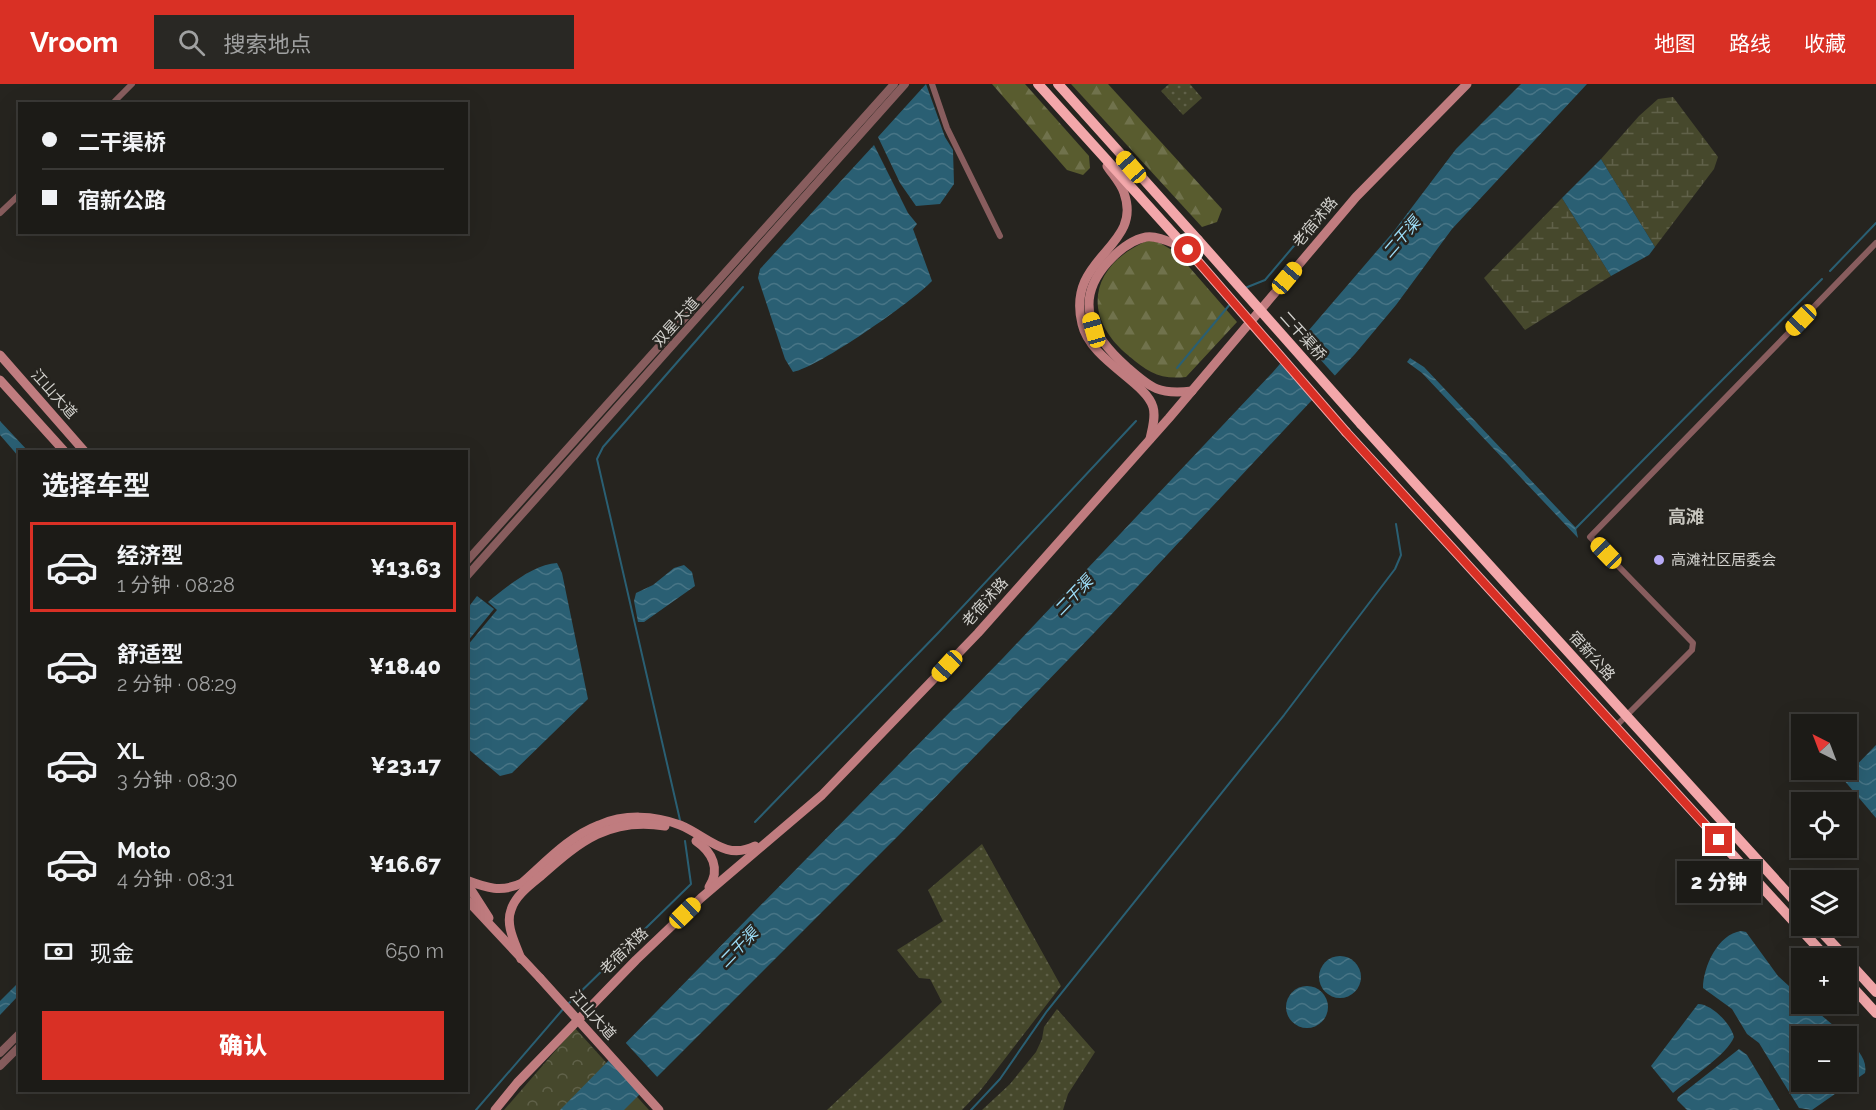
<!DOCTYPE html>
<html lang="zh">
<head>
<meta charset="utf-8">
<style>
	body { margin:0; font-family:Raleway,"Noto Sans SC",sans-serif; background:#292824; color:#f1f3f6; height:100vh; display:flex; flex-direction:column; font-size:22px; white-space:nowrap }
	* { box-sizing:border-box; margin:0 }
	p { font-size:20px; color:#a0a1a1 }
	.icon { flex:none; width:33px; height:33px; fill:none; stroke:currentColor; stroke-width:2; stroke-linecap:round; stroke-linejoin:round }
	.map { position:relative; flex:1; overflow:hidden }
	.drawer { position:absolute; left:18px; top:366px; width:450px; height:642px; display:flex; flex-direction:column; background:#1c1b17; border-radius:0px; box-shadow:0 6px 24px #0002,0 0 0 2px #3a3936 }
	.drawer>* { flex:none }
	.top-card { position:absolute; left:18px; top:18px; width:450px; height:132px; border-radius:0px; box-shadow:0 6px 24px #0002,0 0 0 2px #3a3936; display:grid; align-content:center; height:132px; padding:0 24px; background:#1c1b17 }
	.needle { width:39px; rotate:318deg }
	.buttons { position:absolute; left:1791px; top:630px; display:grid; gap:12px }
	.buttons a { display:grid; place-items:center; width:66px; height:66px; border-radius:0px; background:#1c1b17; box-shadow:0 6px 24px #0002,0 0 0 2px #3a3936; font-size:30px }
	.end { position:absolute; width:27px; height:27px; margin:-14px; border:8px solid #d93025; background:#fff; box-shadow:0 0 0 3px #fff }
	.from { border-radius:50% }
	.bubble { position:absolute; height:42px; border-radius:0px; background:#1c1b17; box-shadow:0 6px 24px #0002,0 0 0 2px #3a3936; font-size:20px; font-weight:800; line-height:42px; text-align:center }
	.car { position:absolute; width:18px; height:36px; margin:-18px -9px; border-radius:8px; box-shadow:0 0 4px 2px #0007; background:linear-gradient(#f5c518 24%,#345 0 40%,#f5c518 0 76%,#345 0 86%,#f5c518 0) }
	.top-card b { display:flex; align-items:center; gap:21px; height:57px; font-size:22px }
	.top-card b+b { border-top:2px solid #3a3936 }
	.top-card i { width:15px; height:15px; background:#f1f3f6 }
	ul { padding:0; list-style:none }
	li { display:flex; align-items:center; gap:18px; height:90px; margin:0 12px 9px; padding:0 12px; border:3px solid transparent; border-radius:0px }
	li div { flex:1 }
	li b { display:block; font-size:22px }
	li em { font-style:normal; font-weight:800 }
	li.current { border-color:#d93025 }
	li>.icon { width:54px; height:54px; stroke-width:1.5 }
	h2 { padding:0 24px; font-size:27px; line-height:72px }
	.pay { display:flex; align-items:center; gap:15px; height:66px; padding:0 24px; font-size:22px }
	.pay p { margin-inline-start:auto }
	.primary-button { display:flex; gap:12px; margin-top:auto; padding:12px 24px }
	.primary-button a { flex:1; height:69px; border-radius:0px; background:#d93025; color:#fff; font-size:24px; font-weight:800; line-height:69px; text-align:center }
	header { display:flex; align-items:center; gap:36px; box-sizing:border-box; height:84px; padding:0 30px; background:#d93025; color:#fff }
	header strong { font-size:28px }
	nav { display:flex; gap:33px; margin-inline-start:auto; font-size:21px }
	.search { width:420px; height:54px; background:#292824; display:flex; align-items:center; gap:15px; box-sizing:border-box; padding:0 21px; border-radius:0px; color:#a0a1a1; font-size:22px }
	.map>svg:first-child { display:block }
	.grass { fill:url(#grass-dots) }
	.forest { fill:url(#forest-firs) }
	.wetland { fill:url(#wetland-marsh) }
	.park { fill:url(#park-crowns) }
	.water { fill:url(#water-waves) }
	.pier { fill:#26241f }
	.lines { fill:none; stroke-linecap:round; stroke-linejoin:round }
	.stream { stroke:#2a5f73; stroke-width:2 }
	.minor { stroke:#885d5e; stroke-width:6 }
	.tertiary { stroke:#885d5e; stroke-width:8 }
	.secondary { stroke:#c07c7f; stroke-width:9 }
	.trunk { stroke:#f3a7aa; stroke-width:10 }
	.secondary-bridge { stroke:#c07c7f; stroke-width:9 }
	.trunk-bridge { stroke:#f3a7aa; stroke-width:10 }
	.route { stroke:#d93025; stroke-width:8 }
	.poi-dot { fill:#b8abf7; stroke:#26241f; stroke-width:2 }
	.labels { text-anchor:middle; stroke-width:5; stroke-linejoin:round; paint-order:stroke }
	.street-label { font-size:15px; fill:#d2d1cd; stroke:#26241f }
	.poi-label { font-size:15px; fill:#d2d1cd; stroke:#26241f; text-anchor:start }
	.water-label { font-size:16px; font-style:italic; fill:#9cddf8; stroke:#26241f }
	.quarter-label { font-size:18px; font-weight:bold; fill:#c8c6bf; stroke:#26241f }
</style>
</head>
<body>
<header>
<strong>Vroom</strong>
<div class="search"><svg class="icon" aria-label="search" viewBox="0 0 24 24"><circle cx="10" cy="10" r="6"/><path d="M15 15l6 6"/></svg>搜索地点</div>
<nav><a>地图</a><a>路线</a><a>收藏</a></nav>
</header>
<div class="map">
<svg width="1876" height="1026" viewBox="0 0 1876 1026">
	<defs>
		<pattern id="grass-dots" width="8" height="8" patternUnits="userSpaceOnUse" patternTransform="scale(1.5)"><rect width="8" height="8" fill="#46482c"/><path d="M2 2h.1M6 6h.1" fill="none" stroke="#606149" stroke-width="1.8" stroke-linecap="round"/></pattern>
		<pattern id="forest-firs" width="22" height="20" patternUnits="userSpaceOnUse" patternTransform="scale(1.5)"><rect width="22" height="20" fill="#595c2f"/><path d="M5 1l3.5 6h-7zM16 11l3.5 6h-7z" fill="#70724c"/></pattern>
		<pattern id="wetland-marsh" width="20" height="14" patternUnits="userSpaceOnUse" patternTransform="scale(1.5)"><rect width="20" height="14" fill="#46482c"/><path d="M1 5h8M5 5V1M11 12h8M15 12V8" fill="none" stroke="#606149"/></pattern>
		<pattern id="park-crowns" width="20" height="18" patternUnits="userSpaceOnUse" patternTransform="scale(1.5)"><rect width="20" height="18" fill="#46482c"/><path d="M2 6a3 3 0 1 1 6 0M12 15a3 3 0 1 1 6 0" fill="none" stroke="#606149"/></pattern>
		<pattern id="water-waves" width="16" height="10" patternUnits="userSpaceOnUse" patternTransform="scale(1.5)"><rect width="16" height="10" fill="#2a5f73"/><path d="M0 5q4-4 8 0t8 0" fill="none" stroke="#487586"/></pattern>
	</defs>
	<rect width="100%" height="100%" fill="#26241f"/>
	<!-- grass -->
	<g class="grass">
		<polygon points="1169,0 1190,0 1202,14 1183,31 1161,7"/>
		<polygon points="982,760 1061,902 980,1007 962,1026 827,1026 942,918 930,895 919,894 897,866 943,837 928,806"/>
		<polygon points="1057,925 1095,968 1068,1010 1063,1026 982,1026 1010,1000 1036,968 1042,955 1044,943"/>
	</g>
	<!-- forest -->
	<g class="forest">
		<polygon points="992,0 1025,0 1089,72 1090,84 1083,91 1067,86"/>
		<polygon points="1071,0 1108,0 1222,125 1217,138 1202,143"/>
		<path d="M1149,156L1160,159L1177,169L1237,238L1186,293C1160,296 1148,288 1129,272C1079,231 1091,180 1149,156Z"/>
	</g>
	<!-- wetland -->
	<g class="wetland">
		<polygon points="1673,13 1718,73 1714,85 1655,163 1601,75 1639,32 1658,15"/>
		<polygon points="1562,114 1611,192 1525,246 1484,194"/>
	</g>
	<!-- park -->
	<polygon class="park" points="575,944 649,1026 504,1026"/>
	<!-- water -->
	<g class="water">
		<polygon points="926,0 945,53 953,66 954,100 940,120 916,122 900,99 878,53"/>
		<polygon points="1521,0 1587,0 1452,145 1396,221 1355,270 1095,548 900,750 624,1026 560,1026 1003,574 1273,288 1394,147 1456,65"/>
		<path d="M874,61L908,129L917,140L913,145L932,197C912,218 819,283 793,288L785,275L758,194L760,185Z"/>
		<polygon points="1601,75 1655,163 1649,171 1611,192 1562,114"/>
		<polygon points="1410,274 1424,283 1576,444 1578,454 1422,289 1407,278"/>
		<polygon points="0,337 28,367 20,368 19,373 0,351"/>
		<path d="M557,479L562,489L588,615L512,689L500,692L467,664V562L497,526L488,518C506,503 534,480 557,479Z"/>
		<polygon points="684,481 692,488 695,502 644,538 638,538 634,517 636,509 653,501 674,484"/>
		<polygon points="477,512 494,525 467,558 467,525"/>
		<polygon points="1876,661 1876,734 1843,695"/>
		<path d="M1741,847L1746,848L1778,892L1801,913L1802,920H1808L1846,952H1802V998H1846L1847,953C1855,964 1868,974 1865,989L1812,1026L1799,1024L1759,959L1747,950L1732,925L1703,904C1703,883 1718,850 1741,847Z"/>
		<circle cx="1340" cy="893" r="21"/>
		<polygon points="19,898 19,911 0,931 0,917"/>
		<circle cx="1307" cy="923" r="21"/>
		<path d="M1698,920C1712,920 1731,940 1734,953C1727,971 1689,995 1673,1009L1651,982Z"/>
		<polygon points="1739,965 1747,971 1780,1026 1687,1026 1677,1016 1678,1013"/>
	</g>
	<!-- pier -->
	<g class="pier">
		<polygon points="1300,253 1337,294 1315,317 1278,277"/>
		<polygon points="624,957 659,995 642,1012 607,974"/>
	</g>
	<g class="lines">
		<!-- stream -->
		<g class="stream">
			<polyline points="1830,187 1876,139"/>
			<polyline points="1245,204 1265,196 1298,157"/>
			<polyline points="1177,284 1231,219"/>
			<polyline points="1576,444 1822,195"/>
			<polyline points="680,736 597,375 603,363 743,203"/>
			<polyline points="755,738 939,548 1136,337"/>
			<polyline points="568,920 691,800 685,757"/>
			<polyline points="476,1026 564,924"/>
			<polyline points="971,1026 1000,995 1047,927 1284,631 1395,485 1401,471 1396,440"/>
		</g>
		<!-- minor -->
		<g class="minor">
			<polyline points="932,0 947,44 1000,152"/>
			<polyline points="112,20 132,0"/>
			<polyline points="0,129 20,110"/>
			<polyline points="1616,642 1692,566 1693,559 1590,453 1876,159"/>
		</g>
		<!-- tertiary -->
		<g class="tertiary">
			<polyline points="466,478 894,0"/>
			<polyline points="466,493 905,0"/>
			<polyline points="0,969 20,949"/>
			<polyline points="0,982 20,962"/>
		</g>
		<!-- secondary -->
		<g class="secondary">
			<path d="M1107,82C1112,90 1121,99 1124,109C1144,164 1065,172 1082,240C1090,276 1146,298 1153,323C1156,333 1152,345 1150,355"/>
			<path d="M1186,164C1174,160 1158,151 1146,153C1131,156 1118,167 1108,178C1072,218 1092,252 1127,283C1151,304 1158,311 1192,307"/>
			<polyline points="0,271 85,368"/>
			<polyline points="0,296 65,368"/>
			<path d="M696,757C712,768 721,785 709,803"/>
			<path d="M466,796C487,804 501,809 522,799C546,778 568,753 599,741C624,730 654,731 680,741C707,752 725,777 755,762"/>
			<polyline points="466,798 489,834"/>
			<polyline points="466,815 540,894"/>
			<path d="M521,875C516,860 505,842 511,826C515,812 530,801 541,792C580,757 610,733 665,742"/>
			<polyline points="495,1026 517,999 636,876 701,814 822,711 978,549 1169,334 1356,113 1467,0"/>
		</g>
		<!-- trunk -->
		<g class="trunk">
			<polyline points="1038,0 1188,166"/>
			<polyline points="1058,0 1198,156"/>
			<polyline points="1361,340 1802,825"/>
			<polyline points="1346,348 1827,874"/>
			<polyline points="1816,842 1846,874"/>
			<polyline points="1846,875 1876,908"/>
			<polyline points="1846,896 1876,929"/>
		</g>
		<!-- secondary-bridge -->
		<polyline class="secondary-bridge" points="540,894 659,1026"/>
		<!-- trunk-bridge -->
		<g class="trunk-bridge">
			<polyline points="1198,156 1361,340"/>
			<polyline points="1188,166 1346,348"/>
		</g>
	</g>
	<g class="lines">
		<!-- route -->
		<polyline class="route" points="1188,166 1346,348 1719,756"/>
	</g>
	<!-- markers -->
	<circle class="poi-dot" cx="1659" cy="476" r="6"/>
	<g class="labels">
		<!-- street labels -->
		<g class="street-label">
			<text transform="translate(1315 138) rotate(-50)" y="5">老宿沭路</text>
			<text transform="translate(676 238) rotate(-48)" y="5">双星大道</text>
			<text transform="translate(1303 252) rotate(48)" y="5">二干渠桥</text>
			<text transform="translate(54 310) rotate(48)" y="5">江山大道</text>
			<text transform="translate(985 518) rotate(-48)" y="5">老宿沭路</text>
			<text transform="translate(1592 572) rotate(48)" y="5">宿新公路</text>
			<text transform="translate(624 867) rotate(-44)" y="5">老宿沭路</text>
			<text transform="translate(593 931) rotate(48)" y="5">江山大道</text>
		</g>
		<!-- poi labels -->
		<g class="poi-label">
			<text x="1671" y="481">高滩社区居委会</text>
		</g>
		<!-- water labels -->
		<g class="water-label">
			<text transform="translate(1401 153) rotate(-49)" y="6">二干渠</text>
			<text transform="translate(1073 511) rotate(-46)" y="6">二干渠</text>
			<text transform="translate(738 863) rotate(-46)" y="6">二干渠</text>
		</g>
		<!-- quarter labels -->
		<g class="quarter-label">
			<text x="1686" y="439">高滩</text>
		</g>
	</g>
</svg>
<div class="buttons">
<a><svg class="needle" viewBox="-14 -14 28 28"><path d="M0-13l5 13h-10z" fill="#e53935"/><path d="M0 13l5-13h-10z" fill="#a0a1a1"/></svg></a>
<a><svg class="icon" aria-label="locate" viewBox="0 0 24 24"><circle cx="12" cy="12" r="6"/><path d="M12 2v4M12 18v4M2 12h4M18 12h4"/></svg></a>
<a><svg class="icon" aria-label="layers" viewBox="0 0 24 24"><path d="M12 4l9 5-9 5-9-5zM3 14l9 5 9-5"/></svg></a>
<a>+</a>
<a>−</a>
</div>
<i class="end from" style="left:1188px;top:166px"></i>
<i class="end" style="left:1719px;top:756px"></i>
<div class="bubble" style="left:1677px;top:777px;width:84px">2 分钟</div>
<i class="car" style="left:1131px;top:83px;rotate:319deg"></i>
<i class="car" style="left:1287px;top:194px;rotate:40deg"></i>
<i class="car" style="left:1801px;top:236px;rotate:224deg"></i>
<i class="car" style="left:1094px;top:246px;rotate:344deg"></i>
<i class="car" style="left:1606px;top:469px;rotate:316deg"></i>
<i class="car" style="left:947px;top:582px;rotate:223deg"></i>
<i class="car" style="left:685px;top:829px;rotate:46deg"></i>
<div class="top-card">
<b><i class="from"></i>二干渠桥</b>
<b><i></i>宿新公路</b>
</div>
<section class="drawer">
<h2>选择车型</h2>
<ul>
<li class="current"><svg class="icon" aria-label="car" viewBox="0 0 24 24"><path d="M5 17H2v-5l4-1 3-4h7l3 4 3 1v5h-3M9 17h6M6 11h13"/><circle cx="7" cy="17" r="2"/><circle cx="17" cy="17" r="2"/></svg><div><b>经济型</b><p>1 分钟 · 08:28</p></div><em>¥13.63</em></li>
<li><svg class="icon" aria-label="car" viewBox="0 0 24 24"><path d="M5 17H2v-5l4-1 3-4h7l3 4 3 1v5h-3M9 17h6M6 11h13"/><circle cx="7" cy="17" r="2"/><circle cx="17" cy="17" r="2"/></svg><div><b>舒适型</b><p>2 分钟 · 08:29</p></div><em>¥18.40</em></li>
<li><svg class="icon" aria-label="car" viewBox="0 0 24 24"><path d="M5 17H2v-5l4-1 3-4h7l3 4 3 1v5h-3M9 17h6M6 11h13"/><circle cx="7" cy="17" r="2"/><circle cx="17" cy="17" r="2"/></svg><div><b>XL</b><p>3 分钟 · 08:30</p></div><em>¥23.17</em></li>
<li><svg class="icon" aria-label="car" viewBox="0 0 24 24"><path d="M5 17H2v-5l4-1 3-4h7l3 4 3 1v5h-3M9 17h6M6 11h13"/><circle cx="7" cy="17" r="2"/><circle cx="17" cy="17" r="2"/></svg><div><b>Moto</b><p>4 分钟 · 08:31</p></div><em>¥16.67</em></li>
</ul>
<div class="pay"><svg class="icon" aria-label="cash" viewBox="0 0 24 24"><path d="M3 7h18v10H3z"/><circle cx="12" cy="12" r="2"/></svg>现金<p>650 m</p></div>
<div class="primary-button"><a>确认</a></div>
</section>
</div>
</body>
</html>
